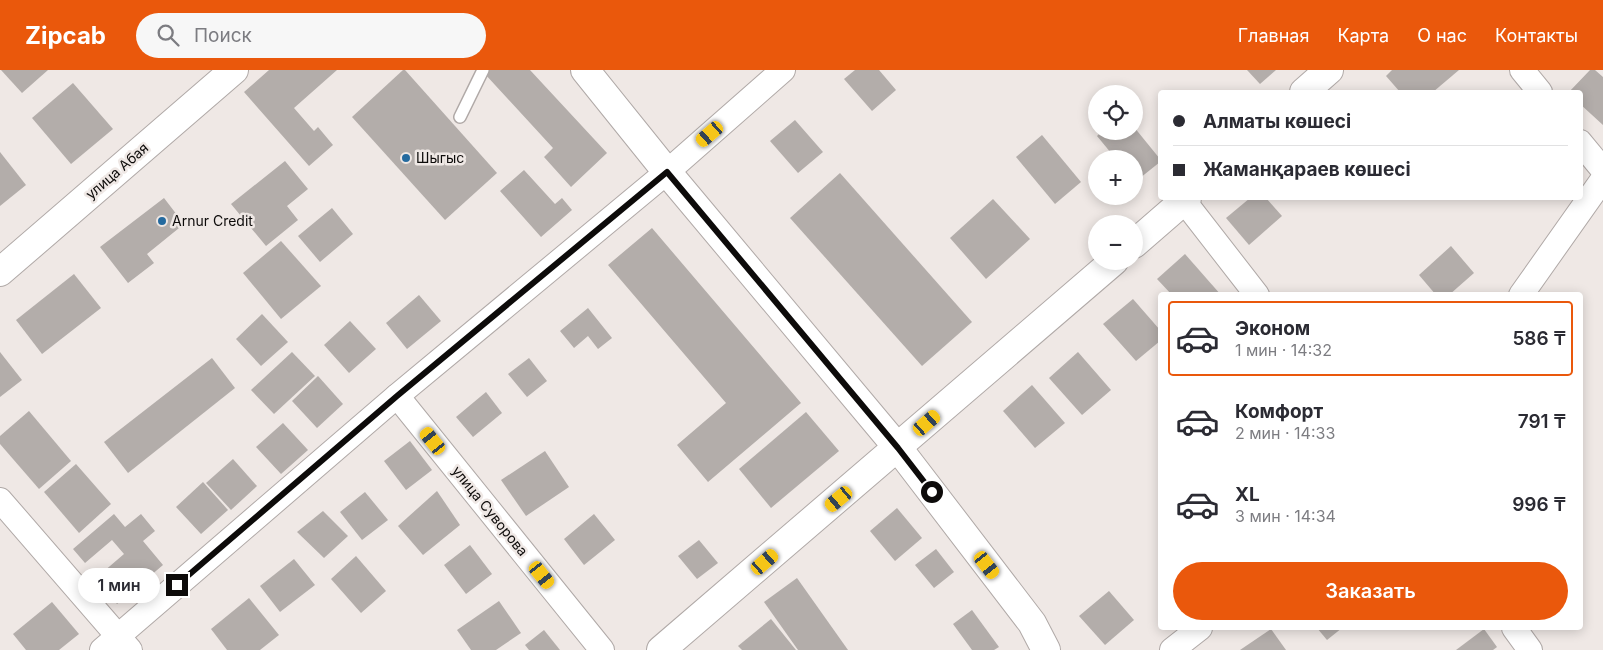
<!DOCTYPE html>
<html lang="ru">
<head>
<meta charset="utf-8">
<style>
	body { margin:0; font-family:Inter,sans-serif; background:#f7f7f7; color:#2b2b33; height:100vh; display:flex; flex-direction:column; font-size:19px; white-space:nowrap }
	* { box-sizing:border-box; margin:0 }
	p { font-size:16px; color:#7c7c81 }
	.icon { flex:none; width:28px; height:28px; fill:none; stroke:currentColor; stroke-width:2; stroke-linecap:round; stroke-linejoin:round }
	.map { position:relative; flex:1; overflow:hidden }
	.side { position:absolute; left:1158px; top:222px; width:425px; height:338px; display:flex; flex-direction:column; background:#fff; border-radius:5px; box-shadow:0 2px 12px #0003 }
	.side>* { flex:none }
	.guide { position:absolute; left:1158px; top:20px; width:425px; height:110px; border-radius:5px; box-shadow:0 2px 12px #0003; display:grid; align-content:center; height:110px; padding:0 15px; background:#fff }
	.buttons { position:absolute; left:1088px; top:15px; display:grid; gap:10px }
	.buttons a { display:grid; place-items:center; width:55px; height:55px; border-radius:50%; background:#fff; box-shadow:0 2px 12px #0003; font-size:25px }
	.end { position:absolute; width:22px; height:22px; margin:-11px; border:6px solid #0d0b0a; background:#fff; box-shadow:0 0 0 2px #fff }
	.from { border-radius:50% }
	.bubble { position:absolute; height:35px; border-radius:18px; background:#fff; box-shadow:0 2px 12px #0003; font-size:16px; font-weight:600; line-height:35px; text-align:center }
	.car { position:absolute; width:15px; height:30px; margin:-15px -8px; border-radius:6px; box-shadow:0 0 4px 1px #0007; background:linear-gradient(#f5c518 24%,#345 0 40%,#f5c518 0 76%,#345 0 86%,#f5c518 0) }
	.guide b { display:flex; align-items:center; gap:18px; height:48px; font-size:19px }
	.guide b+b { border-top:1px solid #e1e1e2 }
	.guide i { width:12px; height:12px; background:#2b2b33 }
	ul { padding:9px 0 0; list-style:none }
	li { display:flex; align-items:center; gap:15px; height:75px; margin:0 10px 8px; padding:0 5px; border:2px solid transparent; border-radius:5px }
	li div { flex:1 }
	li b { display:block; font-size:19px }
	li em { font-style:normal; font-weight:600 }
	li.current { border-color:#ea580c }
	li>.icon { width:45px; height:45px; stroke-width:1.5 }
	.cta { display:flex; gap:10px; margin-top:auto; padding:10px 15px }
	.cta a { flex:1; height:58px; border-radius:30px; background:#ea580c; color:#fff; font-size:20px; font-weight:600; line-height:58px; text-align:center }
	header { display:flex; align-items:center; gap:30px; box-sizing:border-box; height:70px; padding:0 25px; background:#ea580c; color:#fff }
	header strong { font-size:24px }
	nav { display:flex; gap:28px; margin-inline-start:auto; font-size:18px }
	.search { width:350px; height:45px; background:#f7f7f7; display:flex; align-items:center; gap:12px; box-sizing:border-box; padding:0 18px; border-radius:28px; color:#7c7c81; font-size:19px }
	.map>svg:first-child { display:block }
	.building { fill:#b3adaa }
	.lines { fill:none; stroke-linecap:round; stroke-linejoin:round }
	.lane-casing { stroke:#b0a9a7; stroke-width:14 }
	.street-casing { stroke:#b0a9a7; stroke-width:26 }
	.secondary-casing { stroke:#b0a9a7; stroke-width:30 }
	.primary-casing { stroke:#b0a9a7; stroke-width:30 }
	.lane { stroke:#fff; stroke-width:11 }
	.street { stroke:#fff; stroke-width:24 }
	.secondary { stroke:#fff; stroke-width:28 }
	.primary { stroke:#fff; stroke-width:28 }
	.route { stroke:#0d0b0a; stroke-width:6 }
	.poi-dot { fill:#246a9f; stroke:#efe8e5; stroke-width:2 }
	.labels { text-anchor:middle; stroke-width:5; stroke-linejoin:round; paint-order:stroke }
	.poi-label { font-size:14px; fill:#0d0b0a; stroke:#efe8e5; text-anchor:start }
	.street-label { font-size:14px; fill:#0d0b0a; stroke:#efe8e5 }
</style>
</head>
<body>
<header>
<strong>Zipcab</strong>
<div class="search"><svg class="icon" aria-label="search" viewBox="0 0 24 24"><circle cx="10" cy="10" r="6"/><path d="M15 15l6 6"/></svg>Поиск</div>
<nav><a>Главная</a><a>Карта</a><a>О нас</a><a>Контакты</a></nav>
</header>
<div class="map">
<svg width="1603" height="580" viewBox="0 0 1603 580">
	<rect width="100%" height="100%" fill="#efe8e5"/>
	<!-- building -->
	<g class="building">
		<polygon points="1,0 48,0 22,23"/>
		<polygon points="269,0 337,0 294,38 314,61 318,57 333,75 309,96 244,22"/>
		<polygon points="403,0 405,0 497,103 445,150 352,47"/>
		<polygon points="488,0 530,0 607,83 571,117 544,87 553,78 484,3"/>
		<polygon points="855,0 879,0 896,20 872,41 844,9"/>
		<polygon points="1247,0 1276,0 1260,14"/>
		<polygon points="1392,0 1459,0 1433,22 1400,22 1386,6"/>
		<polygon points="1590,0 1595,0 1603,7 1603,55 1580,34 1580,22 1569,22"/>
		<polygon points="73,13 113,59 71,94 32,48"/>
		<polygon points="795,50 823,82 798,103 770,71"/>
		<polygon points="1134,57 1160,89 1160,92 1135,112 1134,110 1134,89 1116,89 1097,66 1102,61 1134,61"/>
		<polygon points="1042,65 1081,112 1055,134 1016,87"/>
		<polygon points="0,82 26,115 0,136"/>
		<polygon points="285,91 308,119 287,136 298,150 266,176 231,134"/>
		<polygon points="524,100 555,134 562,128 572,140 541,167 500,121"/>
		<polygon points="840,103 972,252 922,296 790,148"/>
		<polygon points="164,128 184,154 147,184 154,193 128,213 100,177"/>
		<polygon points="1250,128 1266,128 1282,146 1249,175 1226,148"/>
		<polygon points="993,129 1030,169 986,209 950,168"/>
		<polygon points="332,138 353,164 320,192 298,166"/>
		<polygon points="652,158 801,333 708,412 677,375 726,333 608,195"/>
		<polygon points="281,171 321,216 281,249 243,203"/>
		<polygon points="1451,176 1474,203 1449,225 1436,225 1419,205"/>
		<polygon points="1185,184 1221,225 1172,225 1157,209"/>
		<polygon points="74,204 101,238 42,284 16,250"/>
		<polygon points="419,225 441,251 407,279 386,253"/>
		<polygon points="1133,229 1160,260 1160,271 1136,291 1103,254"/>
		<polygon points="588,238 612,268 598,279 588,266 574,278 560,261"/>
		<polygon points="262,244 288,272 261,296 236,269"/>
		<polygon points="350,251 376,279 349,303 324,275"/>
		<polygon points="0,282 22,310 0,327"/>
		<polygon points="292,282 315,306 274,344 251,320"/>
		<polygon points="1078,282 1111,320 1082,345 1049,308"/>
		<polygon points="212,288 235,318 128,403 104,372"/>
		<polygon points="529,288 547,311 527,327 508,304"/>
		<polygon points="318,306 343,334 317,358 292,331"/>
		<polygon points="1032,315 1065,353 1035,378 1003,341"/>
		<polygon points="486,322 502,343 473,367 456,347"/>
		<polygon points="29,341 71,391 39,419 0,374 0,366"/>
		<polygon points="806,342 839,381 771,438 739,399"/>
		<polygon points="283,353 308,380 281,404 256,377"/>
		<polygon points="410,371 432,400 406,420 384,391"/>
		<polygon points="545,381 569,417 526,446 501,410"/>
		<polygon points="233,389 257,416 231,440 206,413"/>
		<polygon points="76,394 111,434 79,463 44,422"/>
		<polygon points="203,412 228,440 201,464 176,437"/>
		<polygon points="437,421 460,455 423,485 398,456"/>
		<polygon points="365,422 388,450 362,470 340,442"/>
		<polygon points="897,438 922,468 895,491 870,461"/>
		<polygon points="323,441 348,466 324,488 297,462"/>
		<polygon points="114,444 125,457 141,444 155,461 143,471 163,495 117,534 96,508 124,484 112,470 85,493 73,479"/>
		<polygon points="594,444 615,470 584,495 564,469"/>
		<polygon points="699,470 718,493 697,509 678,486"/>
		<polygon points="470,475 492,504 466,524 444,495"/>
		<polygon points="936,479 954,502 934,518 915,495"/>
		<polygon points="356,486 386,521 361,543 331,509"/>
		<polygon points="294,489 315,515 280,542 260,516"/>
		<polygon points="797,508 848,580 798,580 764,532"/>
		<polygon points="1109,521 1134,550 1105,575 1079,546"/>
		<polygon points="249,528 279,565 260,580 227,580 211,559"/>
		<polygon points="499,531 521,563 496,580 471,580 457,560"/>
		<polygon points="52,532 79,564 59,580 26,580 13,564"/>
		<polygon points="972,540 999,577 994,580 972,580 953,554"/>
		<polygon points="771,549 796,580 742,580 738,576"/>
		<polygon points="1317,558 1342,558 1327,570"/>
		<polygon points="1271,559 1286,580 1240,580"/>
		<polygon points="1484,559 1497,577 1493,580 1456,580"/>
		<polygon points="544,560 560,580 529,580 525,575"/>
	</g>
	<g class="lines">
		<defs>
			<polyline id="lane" points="460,47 483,0"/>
			<g id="street">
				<polyline points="1522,0 1540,22"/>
				<polyline points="1580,72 1603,100"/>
				<polyline points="1184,131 1257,225"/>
				<polyline points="1521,225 1603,109"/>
				<polyline points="397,326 602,580"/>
				<polyline points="0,430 130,580"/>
				<polyline points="1514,558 1530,580"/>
				<polyline points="102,580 397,326 667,102 783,0"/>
				<polyline points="1172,580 1200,558"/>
			</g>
			<g id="secondary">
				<polyline points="1304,22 1329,0"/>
				<polyline points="1134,174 1187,128"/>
				<polyline points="0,202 234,0"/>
				<polyline points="661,580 1114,191"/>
			</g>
			<polyline id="primary" points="585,0 667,102 898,378 1032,553 1046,580"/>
		</defs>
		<!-- lane casing -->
		<use href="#lane" class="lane-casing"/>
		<!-- street casing -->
		<use href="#street" class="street-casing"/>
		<!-- secondary casing -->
		<use href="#secondary" class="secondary-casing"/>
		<!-- primary casing -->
		<use href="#primary" class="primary-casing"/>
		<!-- lane -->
		<use href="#lane" class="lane"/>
		<!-- street -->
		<use href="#street" class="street"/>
		<!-- secondary -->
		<use href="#secondary" class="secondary"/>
		<!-- primary -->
		<use href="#primary" class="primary"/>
	</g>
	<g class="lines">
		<!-- route -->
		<polyline class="route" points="177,515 397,326 667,102 898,378 932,422"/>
	</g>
	<!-- markers -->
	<g class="poi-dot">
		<circle cx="406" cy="88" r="5"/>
		<circle cx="162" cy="151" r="5"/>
	</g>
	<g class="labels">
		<!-- poi labels -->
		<g class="poi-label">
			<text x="416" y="93">Шыгыс</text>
			<text x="172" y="156">Arnur Credit</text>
		</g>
		<!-- street labels -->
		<g class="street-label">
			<text transform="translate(117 101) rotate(-41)" y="5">улица Абая</text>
			<text transform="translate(490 441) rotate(51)" y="5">улица Суворова</text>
		</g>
	</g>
</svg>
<div class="buttons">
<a><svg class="icon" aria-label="locate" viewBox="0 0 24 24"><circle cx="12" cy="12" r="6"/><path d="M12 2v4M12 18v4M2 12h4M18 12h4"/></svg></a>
<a>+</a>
<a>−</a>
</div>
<i class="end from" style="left:932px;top:422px"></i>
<i class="end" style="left:177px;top:515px"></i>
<div class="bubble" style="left:78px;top:498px;width:82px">1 мин</div>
<i class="car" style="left:710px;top:64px;rotate:229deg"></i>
<i class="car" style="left:927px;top:353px;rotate:49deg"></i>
<i class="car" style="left:433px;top:371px;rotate:321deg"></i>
<i class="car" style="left:839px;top:429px;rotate:230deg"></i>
<i class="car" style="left:765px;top:492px;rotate:49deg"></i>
<i class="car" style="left:987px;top:495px;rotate:142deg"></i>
<i class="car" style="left:542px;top:505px;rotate:141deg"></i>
<div class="guide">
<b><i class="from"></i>Алматы көшесі</b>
<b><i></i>Жаманқараев көшесі</b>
</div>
<section class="side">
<ul>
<li class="current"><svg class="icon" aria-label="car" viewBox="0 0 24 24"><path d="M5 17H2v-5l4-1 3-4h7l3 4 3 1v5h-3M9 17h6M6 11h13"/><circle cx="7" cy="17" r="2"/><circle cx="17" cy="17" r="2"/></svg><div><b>Эконом</b><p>1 мин · 14:32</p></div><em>586 ₸</em></li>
<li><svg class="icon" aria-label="car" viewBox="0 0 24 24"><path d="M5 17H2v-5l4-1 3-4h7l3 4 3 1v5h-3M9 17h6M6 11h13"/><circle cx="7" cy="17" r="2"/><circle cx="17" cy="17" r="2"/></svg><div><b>Комфорт</b><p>2 мин · 14:33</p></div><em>791 ₸</em></li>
<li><svg class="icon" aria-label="car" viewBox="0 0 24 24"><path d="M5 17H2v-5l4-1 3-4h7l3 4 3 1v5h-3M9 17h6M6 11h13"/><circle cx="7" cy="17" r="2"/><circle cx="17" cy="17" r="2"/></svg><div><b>XL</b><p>3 мин · 14:34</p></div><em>996 ₸</em></li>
</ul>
<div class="cta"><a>Заказать</a></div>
</section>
</div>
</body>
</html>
